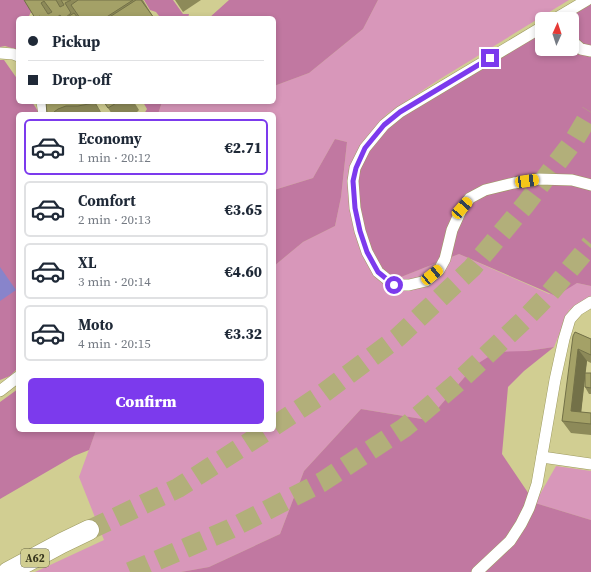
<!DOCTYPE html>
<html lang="en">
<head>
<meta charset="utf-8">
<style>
	body { margin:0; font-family:"Source Serif 4",serif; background:#f2f2f3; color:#1f2937; height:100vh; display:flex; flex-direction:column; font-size:15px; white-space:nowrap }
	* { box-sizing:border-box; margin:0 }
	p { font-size:13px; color:#747a83 }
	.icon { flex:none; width:22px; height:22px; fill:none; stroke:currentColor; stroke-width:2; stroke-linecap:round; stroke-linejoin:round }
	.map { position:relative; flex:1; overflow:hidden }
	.side { position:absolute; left:16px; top:112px; width:260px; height:320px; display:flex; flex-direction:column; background:#fff; border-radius:6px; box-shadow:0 2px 6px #0003 }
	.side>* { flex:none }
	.hud { position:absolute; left:16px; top:16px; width:260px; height:88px; border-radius:6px; box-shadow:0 2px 6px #0003; display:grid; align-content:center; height:88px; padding:0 12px; background:#fff }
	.needle { width:26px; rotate:3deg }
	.buttons { position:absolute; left:535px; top:12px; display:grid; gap:8px }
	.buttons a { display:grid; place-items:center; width:44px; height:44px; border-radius:6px; background:#fff; box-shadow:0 2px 6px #0003; font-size:20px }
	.end { position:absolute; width:18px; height:18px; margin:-9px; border:5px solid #7c3aed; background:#fff; box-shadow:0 0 0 2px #fff }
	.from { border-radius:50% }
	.car { position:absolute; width:12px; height:24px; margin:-12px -6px; border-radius:5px; box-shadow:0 0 3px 1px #0007; background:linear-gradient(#f5c518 24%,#345 0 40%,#f5c518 0 76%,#345 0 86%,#f5c518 0) }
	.hud b { display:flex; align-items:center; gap:14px; height:38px; font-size:15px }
	.hud b+b { border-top:1px solid #e0e1e3 }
	.hud i { width:10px; height:10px; background:#1f2937 }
	ul { padding:7px 0 0; list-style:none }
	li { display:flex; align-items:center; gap:12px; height:56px; margin:0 8px 6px; padding:0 4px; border:2px solid #e0e1e3; border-radius:6px }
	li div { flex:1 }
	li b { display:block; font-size:15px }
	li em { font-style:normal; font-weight:800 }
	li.active { border-color:#7c3aed }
	li>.icon { width:36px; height:36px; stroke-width:1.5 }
	.cta { display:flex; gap:8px; margin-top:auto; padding:8px 12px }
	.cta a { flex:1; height:46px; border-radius:6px; background:#7c3aed; color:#fff; font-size:16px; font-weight:800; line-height:46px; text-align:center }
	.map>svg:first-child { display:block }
	.green { fill:#d897ba }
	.forest { fill:#c178a1 }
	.water { fill:#8884cb }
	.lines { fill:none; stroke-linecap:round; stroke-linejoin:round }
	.highway-tunnel { stroke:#b2af7a; stroke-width:20; stroke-dasharray:20 10; stroke-linecap:butt }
	.street-casing { stroke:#9d9a60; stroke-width:12 }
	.highway-casing { stroke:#9d9a60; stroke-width:21 }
	.street { stroke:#fff; stroke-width:11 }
	.highway { stroke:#fff; stroke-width:20 }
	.wall { fill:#8d8a59 }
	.shaded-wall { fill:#737148 }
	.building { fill:#a4a167; stroke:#737148; fill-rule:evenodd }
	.route { stroke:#7c3aed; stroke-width:5 }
	.labels { text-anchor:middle; stroke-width:4; stroke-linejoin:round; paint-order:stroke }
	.shield { fill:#d1ce92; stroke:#63623f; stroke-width:1 }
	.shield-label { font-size:11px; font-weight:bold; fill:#34331b }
</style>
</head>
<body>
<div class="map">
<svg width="591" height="572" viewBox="0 0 591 572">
	<rect width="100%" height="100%" fill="#d1ce92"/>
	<!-- green -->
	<g class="green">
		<polygon points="378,0 569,0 440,79 387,114 365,142 401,277 459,254 549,294 577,283 591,286 591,297 569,310 554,347 527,351 474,366 428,420 361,409 304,471 280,534 209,567 181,572 35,572 104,540 79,477 96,430 274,430 274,266 303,242 335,226 341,197 347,142 335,139 313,178 274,190 274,114 158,114 162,102 274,102 274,86 309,73 363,29"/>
		<polygon points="556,466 591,471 591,520 535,503"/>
	</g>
	<!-- forest -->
	<g class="forest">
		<polygon points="0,0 50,0 31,12 29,16 29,18 18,18 18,50 5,46 0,47"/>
		<polygon points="144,0 173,0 183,14 189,14 188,18 158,18 159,16 156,12 150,10"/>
		<polygon points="229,0 378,0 363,29 309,73 274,86 274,18 209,18"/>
		<polygon points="591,4 591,286 577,283 556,296 459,254 401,277 379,279 351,208 365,142 388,126 542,30 542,49 572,49 572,19 560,19 584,6"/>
		<polygon points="0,60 4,60 18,80 18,102 32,102 40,114 18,114 18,368 10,376 0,380"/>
		<polygon points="143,102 232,102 162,102 158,114 144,114 147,109"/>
		<polygon points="335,139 347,142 341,197 335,226 303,242 274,266 274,190 313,178"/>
		<polygon points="554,347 524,371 508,387 502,454 535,503 591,520 591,572 181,572 209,567 280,534 304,471 361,409 428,420 474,366 496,352 527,351"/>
		<polygon points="18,389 18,430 96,430 89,450 74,456 0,499 0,402"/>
	</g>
	<!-- water -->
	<polygon class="water" points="0,267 16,290 0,301"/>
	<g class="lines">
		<!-- highway-tunnel -->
		<g class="highway-tunnel">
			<polyline points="274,426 321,395 397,338 472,268 525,205 575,139 591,112"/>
			<polyline points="89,530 178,488 268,430"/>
			<polyline points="130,572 230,529 322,482 404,428 457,383 523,321 549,294 591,244"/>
		</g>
		<defs>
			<g id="street">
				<polyline points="555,19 587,0"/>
				<polyline points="542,27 400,112 384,125 365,148 355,168 353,181 355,208 360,231 367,252 378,272 394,285 409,285 426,281 439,270 445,259 452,230 462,208 470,198 485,190 514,183 539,179 572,180 591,185"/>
				<polyline points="572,41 581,49 591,51"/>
				<polyline points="0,53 13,54 18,56"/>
				<polyline points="42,102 44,114"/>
				<polyline points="0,391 18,377"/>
				<polyline points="542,457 591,464"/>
				<polyline points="477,572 510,541 521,524 529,508 537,484 555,380 564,339 570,319 578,310 591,302"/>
			</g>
			<polyline id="highway" points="8,572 62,543 89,530"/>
		</defs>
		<!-- street casing -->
		<use href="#street" class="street-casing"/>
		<!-- highway casing -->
		<use href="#highway" class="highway-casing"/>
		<!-- street -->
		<use href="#street" class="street"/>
		<!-- highway -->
		<use href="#highway" class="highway"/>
	</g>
	<!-- wall -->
	<g class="wall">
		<polygon points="24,0 143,0 154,18 35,18"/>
		<polygon points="175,0 201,0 183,12"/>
		<polygon points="46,102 95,102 102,114 47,114"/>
		<polygon points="104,102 134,102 139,110 136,113 136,114 112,114"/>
		<polygon points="575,332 591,339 591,363 587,361 585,373 591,373 591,394 589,394 585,387 585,375 581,412 591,413 591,435 571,433 562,421"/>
	</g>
	<!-- shaded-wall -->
	<g class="shaded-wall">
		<polygon points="94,102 95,102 102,114"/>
		<polygon points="578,349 587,361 580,423 571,411"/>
	</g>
	<!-- building -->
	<g class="building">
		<path d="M24,0H56L60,7L64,5L61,0H71L65,3L71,13L65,18H62L60,15L56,18H41L40,16L35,18ZM44,1L52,12L48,14L41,3Z"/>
		<polygon points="78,0 133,0 105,18 80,18 71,5"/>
		<polygon points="136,0 141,0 154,18 108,18"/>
		<polygon points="74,13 78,18 66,18"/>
		<polygon points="46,102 94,102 94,103 78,106 66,106 58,109 54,112 54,114 47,114"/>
		<polygon points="104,102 118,102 108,108"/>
		<polygon points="575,332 591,339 591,355 578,349 571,411 591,413 591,424 562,421 573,336"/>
		<polygon points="585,373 591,373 591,388 585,387"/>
	</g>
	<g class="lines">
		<!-- route -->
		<polyline class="route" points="394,285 378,272 367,252 360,231 355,208 353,181 356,168 365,148 384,125 400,112 490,58"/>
	</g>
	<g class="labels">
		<!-- shield labels -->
		<rect class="shield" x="21" y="549" width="28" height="18" rx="3"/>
		<g class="shield-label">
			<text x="35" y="562">Α62</text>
		</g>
	</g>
</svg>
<div class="buttons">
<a><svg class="needle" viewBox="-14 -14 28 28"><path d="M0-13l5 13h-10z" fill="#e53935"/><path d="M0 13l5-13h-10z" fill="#747a83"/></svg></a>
</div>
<i class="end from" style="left:394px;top:285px"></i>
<i class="end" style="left:490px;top:58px"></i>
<i class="car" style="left:527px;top:181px;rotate:82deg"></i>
<i class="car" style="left:462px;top:208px;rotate:41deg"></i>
<i class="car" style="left:432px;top:275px;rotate:51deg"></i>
<div class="hud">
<b><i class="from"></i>Pickup</b>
<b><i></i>Drop-off</b>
</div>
<section class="side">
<ul>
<li class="active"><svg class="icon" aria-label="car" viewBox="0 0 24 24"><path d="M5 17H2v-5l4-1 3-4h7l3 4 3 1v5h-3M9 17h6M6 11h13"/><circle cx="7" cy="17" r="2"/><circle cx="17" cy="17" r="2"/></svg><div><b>Economy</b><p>1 min · 20:12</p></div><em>€2.71</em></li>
<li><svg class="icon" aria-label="car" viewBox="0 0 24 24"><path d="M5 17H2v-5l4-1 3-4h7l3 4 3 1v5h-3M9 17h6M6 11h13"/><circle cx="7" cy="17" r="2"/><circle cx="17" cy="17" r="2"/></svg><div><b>Comfort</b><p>2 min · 20:13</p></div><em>€3.65</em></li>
<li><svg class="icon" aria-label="car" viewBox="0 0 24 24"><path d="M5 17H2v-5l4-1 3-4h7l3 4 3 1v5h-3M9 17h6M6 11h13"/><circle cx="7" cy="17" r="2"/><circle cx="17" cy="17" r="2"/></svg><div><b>XL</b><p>3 min · 20:14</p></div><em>€4.60</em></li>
<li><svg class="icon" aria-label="car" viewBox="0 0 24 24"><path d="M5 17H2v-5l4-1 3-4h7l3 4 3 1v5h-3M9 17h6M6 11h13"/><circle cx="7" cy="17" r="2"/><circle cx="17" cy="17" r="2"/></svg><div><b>Moto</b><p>4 min · 20:15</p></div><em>€3.32</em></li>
</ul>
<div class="cta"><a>Confirm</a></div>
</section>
</div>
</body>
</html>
